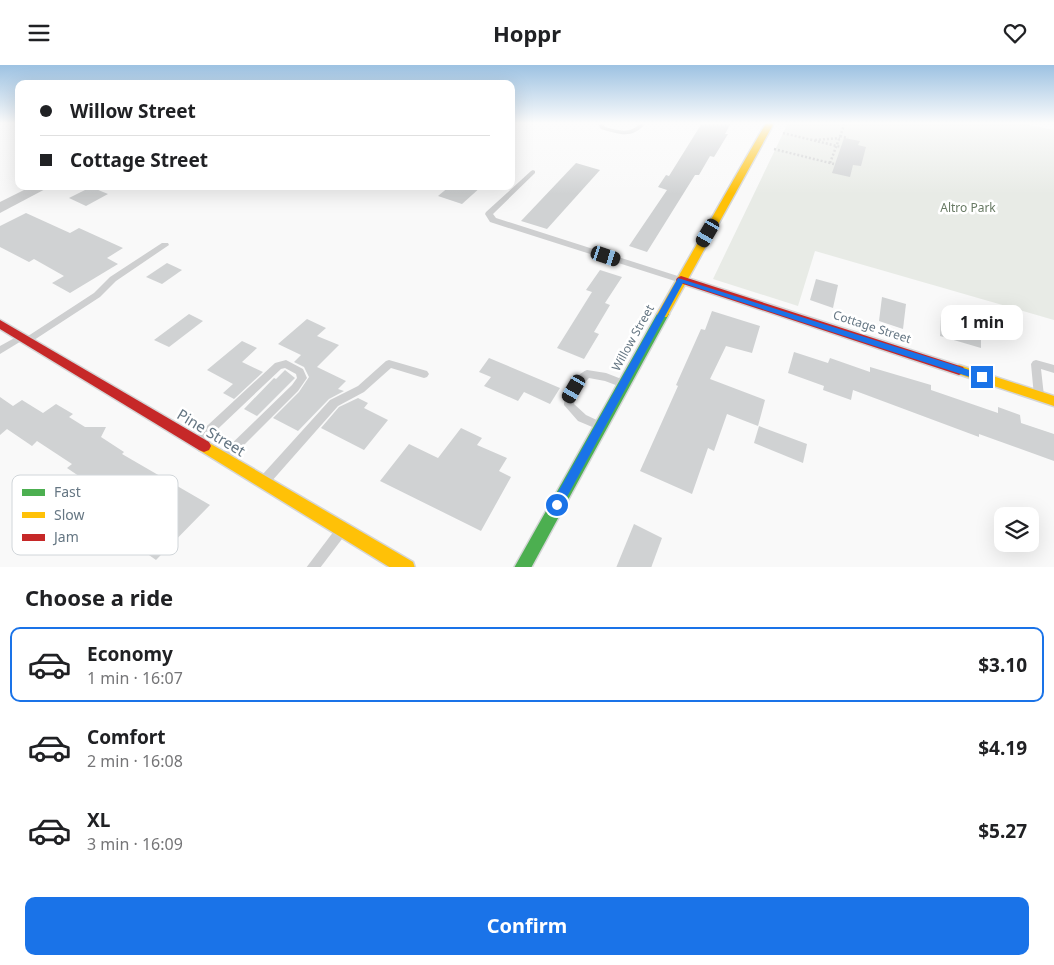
<!DOCTYPE html>
<html lang="en">
<head>
<meta charset="utf-8">
<style>
	body { margin:0; font-family:"Noto Sans",sans-serif; background:#f2f2f2; color:#202124; height:100vh; display:flex; flex-direction:column; font-size:19px; white-space:nowrap }
	* { box-sizing:border-box; margin:0 }
	p { font-size:16px; color:#757577 }
	.icon { flex:none; width:28px; height:28px; fill:none; stroke:currentColor; stroke-width:2; stroke-linecap:round; stroke-linejoin:round }
	.map { position:relative; height:502px; overflow:hidden }
	.panel { display:flex; flex-direction:column; background:#fff; flex:1 }
	.panel>* { flex:none }
	.hud { position:absolute; left:15px; top:15px; width:500px; height:110px; border-radius:10px; box-shadow:0 5px 20px #0002; display:grid; align-content:center; height:110px; padding:0 25px; background:#fff }
	.controls { position:absolute; left:994px; top:442px; display:grid; gap:10px }
	.controls a { display:grid; place-items:center; width:45px; height:45px; border-radius:10px; background:#fff; box-shadow:0 5px 20px #0002; font-size:25px }
	.end { position:absolute; width:22px; height:22px; margin:-11px; border:6px solid #1a73e8; background:#fff; box-shadow:0 0 0 2px #fff }
	.from { border-radius:50% }
	.bubble { position:absolute; height:35px; border-radius:10px; background:#fff; box-shadow:0 5px 20px #0002; font-size:16px; font-weight:700; line-height:35px; text-align:center }
	.car { position:absolute; width:15px; height:30px; margin:-15px -8px; border-radius:6px; box-shadow:0 0 4px 1px #0007; background:linear-gradient(#222 24%,#8ab4d8 0 40%,#222 0 76%,#8ab4d8 0 86%,#222 0) }
	.hud b { display:flex; align-items:center; gap:18px; height:48px; font-size:19px }
	.hud b+b { border-top:1px solid #e0e0e0 }
	.hud i { width:12px; height:12px; background:#202124 }
	ul { padding:0; list-style:none }
	li { display:flex; align-items:center; gap:15px; height:75px; margin:0 10px 8px; padding:0 15px; border:2px solid transparent; border-radius:10px }
	li div { flex:1 }
	li b { display:block; font-size:19px }
	li em { font-style:normal; font-weight:700 }
	li.selected { border-color:#1a73e8 }
	li>.icon { width:45px; height:45px; stroke-width:1.5 }
	h2 { padding:0 25px; font-size:22px; line-height:60px }
	.cta { display:flex; gap:10px; margin-top:auto; padding:10px 25px }
	.cta a { flex:1; height:58px; border-radius:10px; background:#1a73e8; color:#fff; font-size:20px; font-weight:700; line-height:58px; text-align:center }
	header { display:flex; justify-content:space-between; align-items:center; height:65px; padding:0 25px; background:#fff; font-size:22px; font-weight:700 }
	.map>svg:first-child { display:block }
	.green { fill:#e8ebe6 }
	.building { fill:#d0d2d3 }
	.lines { fill:none; stroke-linecap:round; stroke-linejoin:round }
	.fast-casing { stroke:#d5d6d7; stroke-width:3 }
	.slow-casing { stroke:#d5d6d7; stroke-width:3 }
	.jam-casing { stroke:#d5d6d7; stroke-width:3 }
	.path { stroke:#cbcccd; stroke-width:2.5; stroke-dasharray:2 2; stroke-linecap:butt }
	.lane { fill:#cecfd0; fill-rule:evenodd }
	.street { fill:#cecfd0; fill-rule:evenodd }
	.fast { fill:#4caf50; fill-rule:evenodd }
	.slow { fill:#ffc107; fill-rule:evenodd }
	.jam { fill:#c62828; fill-rule:evenodd }
	.route { fill:#1a73e8 }
	.labels { text-anchor:middle; stroke-width:5; stroke-linejoin:round; paint-order:stroke }
	.park-label { font-size:12px; fill:#687a64; stroke:#fff }
	.street-label { font-size:12px; fill:#657683; stroke:#fff }
	.near-street-label { font-size:15px; fill:#657683; stroke:#fff }
	.key { fill:#fff; stroke:#d1d6da; stroke-width:1 }
	.key-label { font-size:14px; fill:#657683 }
</style>
</head>
<body>
<header><svg class="icon" aria-label="menu" viewBox="0 0 24 24"><path d="M4 6h16M4 12h16M4 18h16"/></svg>Hoppr<svg class="icon" aria-label="heart" viewBox="0 0 24 24"><path d="M12 20l-8-8c-3-5 5-10 8-4 3-6 11-1 8 4z"/></svg></header>
<div class="map">
<svg width="1054" height="503" viewBox="0 0 1054 503">
	<rect width="100%" height="100%" fill="#f9f9f9"/>
	<!-- green -->
	<polygon class="green" points="788,58 1020,58 1054,65 1054,255 815,186 798,241 713,214"/>
	<!-- building -->
	<g class="building">
		<polygon points="702,58 731,58 725,69 728,69 714,92 710,91 699,110 695,110 647,187 629,181 667,125 658,122 666,110 669,111"/>
		<polygon points="844,73 860,76 858,80 866,82 861,101 853,100 850,112 832,108"/>
		<polygon points="576,98 600,105 547,164 521,156"/>
		<polygon points="450,121 482,121 462,139 438,131"/>
		<polygon points="91,122 108,129 86,141 69,133"/>
		<polygon points="26,148 70,168 79,163 123,183 107,193 118,199 70,228 52,218 64,211 34,194 29,197 0,182 0,161"/>
		<polygon points="167,198 182,205 162,219 146,212"/>
		<polygon points="600,205 622,212 605,238 610,240 594,267 599,269 584,294 557,283 592,227 586,225"/>
		<polygon points="816,214 838,220 833,243 810,235"/>
		<polygon points="882,232 906,239 903,264 879,256"/>
		<polygon points="712,246 760,261 752,288 726,281 710,314 765,335 758,361 727,349 714,386 708,383 692,429 640,406 678,321 676,320 701,264 705,265"/>
		<polygon points="189,249 203,256 169,282 154,275"/>
		<polygon points="941,251 981,263 981,283 940,271"/>
		<polygon points="307,254 326,263 317,271 339,280 317,302 346,316 338,324 344,326 329,334 298,366 273,353 299,327 309,312 304,302 294,297 301,290 278,279"/>
		<polygon points="242,276 257,283 242,297 263,307 234,334 223,328 233,319 207,305"/>
		<polygon points="794,287 828,298 830,293 870,307 870,302 931,320 931,325 998,348 998,342 1020,350 1021,358 1054,369 1054,396 979,369 979,372 853,325 851,335 823,325 824,321 788,308"/>
		<polygon points="489,293 560,323 550,339 524,327 518,336 484,321 491,312 479,307"/>
		<polygon points="285,305 295,313 257,351 244,344 274,313 276,314"/>
		<polygon points="0,332 13,341 22,335 43,348 56,339 73,349 69,352 85,362 106,362 101,372 124,387 122,389 210,440 156,495 105,459 108,456 82,438 98,424 67,403 72,399 37,376 32,381 7,364 0,370"/>
		<polygon points="358,333 368,338 364,343 388,355 364,385 321,363 339,342"/>
		<polygon points="759,361 807,379 803,398 754,378"/>
		<polygon points="461,363 482,373 477,380 507,393 499,406 511,412 481,466 380,416 409,379 438,393"/>
		<polygon points="634,459 662,473 651,503 616,503"/>
	</g>
	<g class="lines">
		<defs>
			<polygon id="fast" points="663,245 669,249 531,503 514,503 657,249"/>
			<g id="slow">
				<polygon points="766,58 774,58 667,252 659,252 657,249"/>
				<polygon points="959,300 1054,331 1054,341 955,308 953,305 955,302"/>
				<polygon points="204,375 413,497 415,503 391,503 199,385 197,381 199,377"/>
			</g>
			<g id="jam">
				<polygon points="681,211 963,302 965,305 963,308 959,310 677,217 676,215 677,213"/>
				<polygon points="0,255 209,377 211,381 209,385 204,387 199,385 0,264"/>
			</g>
		</defs>
		<!-- fast casing -->
		<use href="#fast" class="fast-casing"/>
		<!-- slow casing -->
		<use href="#slow" class="slow-casing"/>
		<!-- jam casing -->
		<use href="#jam" class="jam-casing"/>
		<!-- path -->
		<g class="path">
			<polyline points="783,68 841,82"/>
			<polyline points="840,71 848,73"/>
			<polyline points="815,75 840,73"/>
			<polyline points="774,84 834,99"/>
			<polyline points="830,98 845,58"/>
		</g>
		<!-- lane -->
		<g class="lane">
			<path d="M597,58H603L605,62C618,65 630,70 640,58H646C632,75 619,69 601,64Z"/>
			<polygon points="533,105 535,106 535,108 493,149 496,153 684,213 685,215 684,217 678,217 490,157 485,149 486,147 531,106"/>
			<polygon points="162,178 168,178 169,180 116,216 100,232 31,277 25,277 23,275 25,273 94,228 110,212"/>
			<polygon points="20,270 23,271 25,273 23,275 0,289 0,281"/>
			<polygon points="286,295 303,304 307,313 298,326 231,393 227,395 223,393 222,390 223,387 292,320 297,313 296,309 285,303 281,304 203,378 199,380 195,378 194,375 195,372 275,298"/>
			<polygon points="389,295 427,306 429,309 427,312 424,313 391,303 364,327 338,341 271,417 267,418 263,417 261,413 263,409 330,335 358,321 386,296"/>
			<polygon points="1036,295 1054,300 1054,308 1041,304 1044,331 1043,334 1039,335 1035,334 1034,331 1031,299 1033,296"/>
			<path d="M587,305L606,308L624,315L626,318L624,321L621,322L605,316L589,313L578,325L574,339L586,350L601,357L602,360L601,363L597,364L578,356L564,340C565,327 574,310 587,305Z"/>
			<polygon points="338,464 342,466 344,470 342,474 320,503 306,503 334,466"/>
		</g>
		<!-- street -->
		<polygon class="street" points="32,121 51,121 0,148 0,137"/>
		<!-- fast -->
		<use href="#fast" class="fast"/>
		<!-- slow -->
		<use href="#slow" class="slow"/>
		<!-- jam -->
		<use href="#jam" class="jam"/>
	</g>
	<!-- sky -->
	<linearGradient id="sky" x2="0" y2="1"><stop stop-color="#9dc2e2"/><stop offset="0.45" stop-color="#fcfcfc"/><stop offset="1" stop-color="#fcfcfc" stop-opacity="0"/></linearGradient>
	<rect width="1054" height="129" fill="url(#sky)"/>
	<!-- route -->
	<polygon class="route" points="678,213 982,309 987,312 982,316 683,218 561,443 553,443 553,436"/>
	<g class="labels">
		<!-- park labels -->
		<g class="park-label">
			<text x="968" y="147">Altro Park</text>
		</g>
		<!-- street labels -->
		<g class="street-label">
			<text transform="translate(872 262) rotate(18)" y="4">Cottage Street</text>
			<text transform="translate(633 273) rotate(-61)" y="4">Willow Street</text>
		</g>
		<!-- near-street labels -->
		<g class="near-street-label">
			<text transform="translate(211 368) rotate(31)" y="5">Pine Street</text>
		</g>
	</g>
	<!-- legend -->
	<rect x="12" y="410" width="166" height="80" rx="8" class="key"/>
	<rect x="22" y="424" width="23" height="7" fill="#4caf50"/>
	<rect x="22" y="447" width="23" height="6" fill="#ffc107"/>
	<rect x="22" y="469" width="23" height="7" fill="#c62828"/>
	<g class="key-label">
		<text x="54" y="432">Fast</text>
		<text x="54" y="455">Slow</text>
		<text x="54" y="477">Jam</text>
	</g>
</svg>
<div class="controls">
<a><svg class="icon" aria-label="layers" viewBox="0 0 24 24"><path d="M12 4l9 5-9 5-9-5zM3 14l9 5 9-5"/></svg></a>
</div>
<i class="end from" style="left:557px;top:440px"></i>
<i class="end" style="left:982px;top:312px"></i>
<div class="bubble" style="left:941px;top:240px;width:82px">1 min</div>
<i class="car" style="left:708px;top:168px;rotate:210deg"></i>
<i class="car" style="left:606px;top:191px;rotate:108deg"></i>
<i class="car" style="left:574px;top:324px;rotate:210deg"></i>
<div class="hud">
<b><i class="from"></i>Willow Street</b>
<b><i></i>Cottage Street</b>
</div>
</div>
<section class="panel">
<h2>Choose a ride</h2>
<ul>
<li class="selected"><svg class="icon" aria-label="car" viewBox="0 0 24 24"><path d="M5 17H2v-5l4-1 3-4h7l3 4 3 1v5h-3M9 17h6M6 11h13"/><circle cx="7" cy="17" r="2"/><circle cx="17" cy="17" r="2"/></svg><div><b>Economy</b><p>1 min · 16:07</p></div><em>$3.10</em></li>
<li><svg class="icon" aria-label="car" viewBox="0 0 24 24"><path d="M5 17H2v-5l4-1 3-4h7l3 4 3 1v5h-3M9 17h6M6 11h13"/><circle cx="7" cy="17" r="2"/><circle cx="17" cy="17" r="2"/></svg><div><b>Comfort</b><p>2 min · 16:08</p></div><em>$4.19</em></li>
<li><svg class="icon" aria-label="car" viewBox="0 0 24 24"><path d="M5 17H2v-5l4-1 3-4h7l3 4 3 1v5h-3M9 17h6M6 11h13"/><circle cx="7" cy="17" r="2"/><circle cx="17" cy="17" r="2"/></svg><div><b>XL</b><p>3 min · 16:09</p></div><em>$5.27</em></li>
</ul>
<div class="cta"><a>Confirm</a></div>
</section>
</body>
</html>
